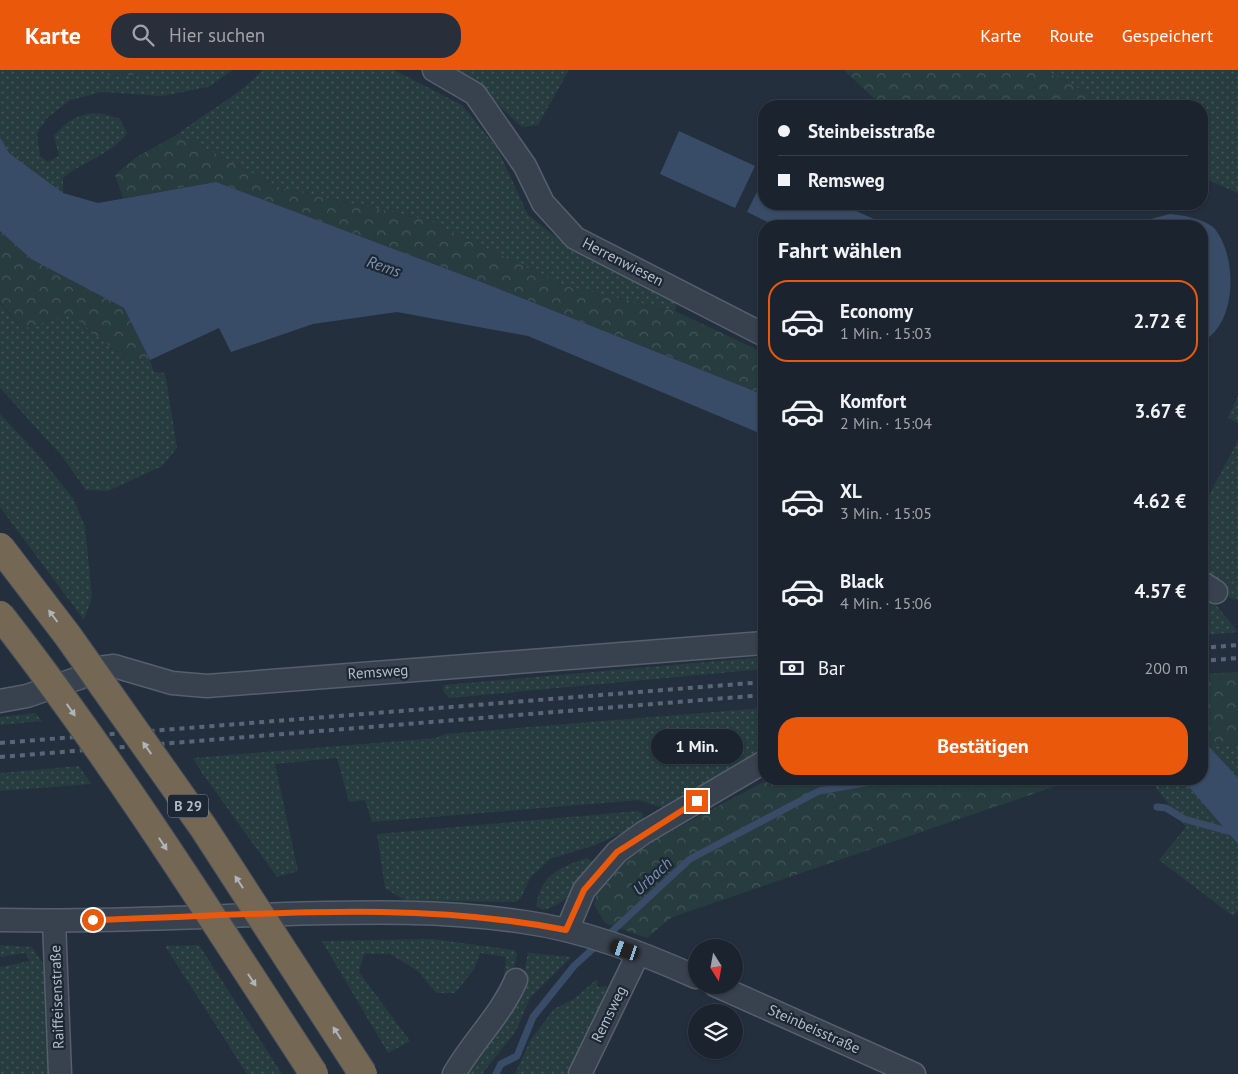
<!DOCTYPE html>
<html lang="de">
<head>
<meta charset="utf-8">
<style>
	body { margin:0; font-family:"PT Sans",sans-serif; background:#282f3a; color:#f1f3f6; height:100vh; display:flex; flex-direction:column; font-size:19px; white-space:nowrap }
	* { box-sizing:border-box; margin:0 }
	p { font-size:16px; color:#a0a4aa }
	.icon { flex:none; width:28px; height:28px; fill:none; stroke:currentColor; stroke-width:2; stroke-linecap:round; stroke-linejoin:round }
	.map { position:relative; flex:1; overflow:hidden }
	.details { position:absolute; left:758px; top:150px; width:450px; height:565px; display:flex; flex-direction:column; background:#1b232e; border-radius:20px; box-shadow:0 1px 4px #0004,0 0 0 1px #39404a }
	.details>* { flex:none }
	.banner { position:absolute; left:758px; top:30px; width:450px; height:110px; border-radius:20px; box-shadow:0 1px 4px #0004,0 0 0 1px #39404a; display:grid; align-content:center; height:110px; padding:0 20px; background:#1b232e }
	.needle { width:32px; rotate:169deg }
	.tools { position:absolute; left:688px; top:869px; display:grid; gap:10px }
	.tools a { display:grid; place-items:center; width:55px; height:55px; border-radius:50%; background:#1b232e; box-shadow:0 1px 4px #0004,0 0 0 1px #39404a; font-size:25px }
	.end { position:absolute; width:22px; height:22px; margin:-11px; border:6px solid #ea580c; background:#fff; box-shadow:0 0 0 2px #fff }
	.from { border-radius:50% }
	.bubble { position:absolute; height:35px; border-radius:18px; background:#1b232e; box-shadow:0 1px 4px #0004,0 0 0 1px #39404a; font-size:16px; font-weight:700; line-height:35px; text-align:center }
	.car { position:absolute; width:15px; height:30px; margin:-15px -8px; border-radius:6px; box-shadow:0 0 4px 1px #0007; background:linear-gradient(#222 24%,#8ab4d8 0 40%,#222 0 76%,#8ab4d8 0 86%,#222 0) }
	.banner b { display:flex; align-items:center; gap:18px; height:48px; font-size:19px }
	.banner b+b { border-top:1px solid #39404a }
	.banner i { width:12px; height:12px; background:#f1f3f6 }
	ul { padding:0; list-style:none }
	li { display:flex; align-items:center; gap:15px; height:82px; margin:0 10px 8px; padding:0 10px; border:2px solid transparent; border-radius:20px }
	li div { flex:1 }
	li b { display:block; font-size:19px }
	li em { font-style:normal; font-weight:700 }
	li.selected { border-color:#ea580c }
	li>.icon { width:45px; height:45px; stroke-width:1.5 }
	h2 { padding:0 20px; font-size:22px; line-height:60px }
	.pay { display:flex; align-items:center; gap:12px; height:55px; padding:0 20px; font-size:19px }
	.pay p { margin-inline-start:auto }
	.cta { display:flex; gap:10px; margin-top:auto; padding:10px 20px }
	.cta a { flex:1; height:58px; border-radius:20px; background:#ea580c; color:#fff; font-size:20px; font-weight:700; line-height:58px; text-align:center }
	header { display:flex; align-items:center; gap:30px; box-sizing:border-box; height:70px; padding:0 25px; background:#ea580c; color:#fff }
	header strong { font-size:24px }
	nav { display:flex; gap:28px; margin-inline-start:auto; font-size:18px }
	.search { width:350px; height:45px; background:#282f3a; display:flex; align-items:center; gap:12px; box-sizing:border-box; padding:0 18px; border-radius:20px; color:#a0a4aa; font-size:19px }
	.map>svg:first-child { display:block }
	.grass { fill:url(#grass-dots) }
	.forest { fill:url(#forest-crowns) }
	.water { fill:#394c67 }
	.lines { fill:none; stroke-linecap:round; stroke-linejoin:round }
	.stream { stroke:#394c67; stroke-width:7 }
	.minor-casing { stroke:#565f6c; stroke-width:25 }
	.minor { stroke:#38414e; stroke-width:22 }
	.rail { stroke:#5a6575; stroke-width:4; stroke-dasharray:5 5; stroke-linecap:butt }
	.highway-bridge-casing { stroke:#434c59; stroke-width:30; stroke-linecap:butt }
	.highway-bridge { stroke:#746855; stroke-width:28 }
	.oneway { fill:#aeb4bd }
	.route { stroke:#ea580c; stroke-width:6 }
	.labels { text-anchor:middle; stroke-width:4.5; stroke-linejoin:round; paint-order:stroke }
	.shield { fill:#1d2633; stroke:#878f9c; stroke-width:1 }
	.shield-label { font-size:14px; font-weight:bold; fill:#b4bcc9 }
	.street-label { font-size:15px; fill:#b4bcc9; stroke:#1d2633 }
	.water-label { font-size:16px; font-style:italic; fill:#7c92b1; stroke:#1d2633 }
</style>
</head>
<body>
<header>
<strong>Karte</strong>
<div class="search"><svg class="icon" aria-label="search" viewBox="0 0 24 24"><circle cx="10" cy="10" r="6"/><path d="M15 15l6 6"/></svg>Hier suchen</div>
<nav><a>Karte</a><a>Route</a><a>Gespeichert</a></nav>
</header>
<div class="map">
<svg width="1238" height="1004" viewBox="0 0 1238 1004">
	<defs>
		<pattern id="grass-dots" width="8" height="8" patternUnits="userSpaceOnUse" patternTransform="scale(1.25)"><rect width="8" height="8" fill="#263c3f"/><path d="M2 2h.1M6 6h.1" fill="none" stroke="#435659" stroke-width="1.8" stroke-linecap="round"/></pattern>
		<pattern id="forest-crowns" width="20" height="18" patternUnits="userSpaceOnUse" patternTransform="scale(1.25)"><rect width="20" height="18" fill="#263c3f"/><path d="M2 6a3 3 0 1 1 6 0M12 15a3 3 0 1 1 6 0" fill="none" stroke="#435659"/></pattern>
	</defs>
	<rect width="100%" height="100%" fill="#242f3e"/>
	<!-- grass -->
	<g class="grass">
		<path d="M0,0H103L111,7L149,3L151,0H233L208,17L162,26L102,22L70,30L47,48L37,63L40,86L48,92L59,86L54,66C71,43 95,38 120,49L127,63C113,84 83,91 63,108V123L9,83L0,67Z"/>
		<path d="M263,0H394L462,35L497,78L528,145L571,179L677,233L675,241L565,216L428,150L281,118L178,64C206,42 239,26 263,0Z"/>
		<polygon points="460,0 569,0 538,55 522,57"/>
		<polygon points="1043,0 1238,0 1238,123 1201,107 1201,36 1095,36 1092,25"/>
		<polygon points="0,233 22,259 70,244 125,288 150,290 154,302 165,303 177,378 162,396 108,421 86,420 61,385 0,318"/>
		<polygon points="1238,326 1238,353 1228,348"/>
		<polygon points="0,344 34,380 73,428 85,457 92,527 84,550 0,437"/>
		<polygon points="1238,370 1238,530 1232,529 1201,506 1201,441"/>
		<polygon points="1201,518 1204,520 1238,562 1205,565 1201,553"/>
		<polygon points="764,587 764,599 449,628 443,620 444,615"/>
		<polygon points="764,638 764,684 670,740 639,730 372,752 365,730 349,732 337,688 275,694 298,801 277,807 202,703 193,688 436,668 445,664"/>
		<polygon points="35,643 42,651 0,655 0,647"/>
		<polygon points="1238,674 1238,708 1208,677"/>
		<polygon points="79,696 91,714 0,721 0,703"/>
		<polygon points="1132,709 1182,709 1238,774 1238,841 1233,846 1159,790 1186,757 1151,711"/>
		<polygon points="638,741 643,744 643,753 595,775 550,789 530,808 521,828 516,832 404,830 385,818 377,764"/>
		<path d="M586,788L592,791C581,814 570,832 544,840L536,836C542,804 557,799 586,788Z"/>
		<polygon points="432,869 514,880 517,884 512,908 504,905 506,887 480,883 474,899 455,923 436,923 418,901 390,884 364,884 359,902 410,971 388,983 322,871"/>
		<polygon points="0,875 32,877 45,897 49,1004 0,1004 0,897 30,891 25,883 0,887"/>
		<polygon points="199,875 282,1004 247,1004 165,876"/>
		<polygon points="528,883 571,887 530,928 516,961 482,1004 461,1004 520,926"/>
		<path d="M597,909L598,917L607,916C600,947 584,977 567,1004H515L531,969L554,939L574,929Z"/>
	</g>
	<!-- forest -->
	<g class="forest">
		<polygon points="103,0 151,0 149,3 111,7"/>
		<polygon points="844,0 1043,0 1092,25 1095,36 882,36"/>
		<polygon points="178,64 281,118 428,150 565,216 675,241 764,283 764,325 484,213 216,112 123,128 115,105 135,88"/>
		<polygon points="0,161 31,189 124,238 150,290 125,288 70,244 22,259 0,232"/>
		<polygon points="1238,602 1238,674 1208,677 1201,668 1201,604"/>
		<polygon points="769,709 1077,709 672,847 647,868 605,853 594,835 599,815 643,776"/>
	</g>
	<!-- water -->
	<g class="water">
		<polygon points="679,61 755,96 735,138 660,104"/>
		<polygon points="0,67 9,83 63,123 98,133 216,112 484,213 764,325 764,365 528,266 397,242 313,254 231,282 219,258 150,290 124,238 31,189 0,161"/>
		<polygon points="764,108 764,134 841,134 889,156 776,156 747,142"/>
		<path d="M1170,144C1185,146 1201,148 1213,157C1238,184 1238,255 1201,272V156H1137L1147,150Z"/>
		<polygon points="1201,668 1238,708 1238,774 1182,709 1201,709"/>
	</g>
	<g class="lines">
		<!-- stream -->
		<g class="stream">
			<polyline points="1157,737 1166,738 1184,749 1238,764"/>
			<polyline points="606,867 690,789 819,721 888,709"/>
			<polyline points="496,1004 501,994 517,986 533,947 574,896 598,874"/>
		</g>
		<defs>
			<g id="minor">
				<polyline points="434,0 475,24 525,96 543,133 575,168 764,265"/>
				<polyline points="1201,512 1216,522"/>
				<polyline points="0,631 27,626 79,608 99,598 114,596 172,613 207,616 764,573"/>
				<path d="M0,850C96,852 191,847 287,844C366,842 445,840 524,852C583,860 642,883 696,907"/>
				<polyline points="54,851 60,1004"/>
				<polyline points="567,860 584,820 617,782 643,763 764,692"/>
				<polyline points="715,915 914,1004"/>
				<path d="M454,1004C473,971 501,945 516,910"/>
				<polyline points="580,1004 638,884"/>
			</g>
		</defs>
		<!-- minor casing -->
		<use href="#minor" class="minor-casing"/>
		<!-- minor -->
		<use href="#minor" class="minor"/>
		<!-- rail -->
		<g class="rail">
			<polyline points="1201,578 1238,575"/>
			<polyline points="1201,591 1238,588"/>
			<polyline points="0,673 764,612"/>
			<polyline points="0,687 764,625"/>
		</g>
		<defs>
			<g id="highway-bridge">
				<polyline points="0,477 68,566 203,757 363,1004"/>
				<path d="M0,545C114,691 213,849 314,1004"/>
			</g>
		</defs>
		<!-- highway-bridge casing -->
		<use href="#highway-bridge" class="highway-bridge-casing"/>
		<!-- highway-bridge -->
		<use href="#highway-bridge" class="highway-bridge"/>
	</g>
	<!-- one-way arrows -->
	<defs><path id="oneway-solid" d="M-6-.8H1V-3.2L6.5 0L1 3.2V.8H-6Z" transform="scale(1.25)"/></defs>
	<g class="oneway">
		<use href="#oneway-solid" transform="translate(53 546) rotate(-127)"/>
		<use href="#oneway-solid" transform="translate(71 640) rotate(55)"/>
		<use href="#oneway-solid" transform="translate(147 678) rotate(-125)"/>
		<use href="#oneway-solid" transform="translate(163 774) rotate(57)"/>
		<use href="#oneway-solid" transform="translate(239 812) rotate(-123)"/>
		<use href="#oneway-solid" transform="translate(252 910) rotate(57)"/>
		<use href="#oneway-solid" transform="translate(337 963) rotate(-123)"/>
	</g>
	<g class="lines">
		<!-- route -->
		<path class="route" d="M93,850C250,846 411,829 566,860L584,820L617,782L697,731"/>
	</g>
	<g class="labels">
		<!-- shield labels -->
		<rect class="shield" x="168" y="724.5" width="40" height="23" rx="4"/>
		<g class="shield-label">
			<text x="188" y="741">B 29</text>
		</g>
		<!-- street labels -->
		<g class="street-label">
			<text transform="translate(623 192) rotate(27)" y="5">Herrenwiesen</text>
			<text transform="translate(378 602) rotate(-4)" y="5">Remsweg</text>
			<text transform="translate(57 927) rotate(-92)" y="5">Raiffeisenstraße</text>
			<text transform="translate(609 944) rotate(-64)" y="5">Remsweg</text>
			<text transform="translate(814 959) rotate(24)" y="5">Steinbeisstraße</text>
		</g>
		<!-- water labels -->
		<g class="water-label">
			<text transform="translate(384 196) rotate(19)" y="6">Rems</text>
			<text transform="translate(652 806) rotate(-43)" y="6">Urbach</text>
		</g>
	</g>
</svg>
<div class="tools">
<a><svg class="needle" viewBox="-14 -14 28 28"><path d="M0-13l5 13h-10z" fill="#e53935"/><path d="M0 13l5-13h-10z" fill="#a0a4aa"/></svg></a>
<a><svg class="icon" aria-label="layers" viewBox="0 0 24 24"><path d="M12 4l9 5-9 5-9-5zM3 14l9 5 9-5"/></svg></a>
</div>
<i class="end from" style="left:93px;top:850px"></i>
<i class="end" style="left:697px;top:731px"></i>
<div class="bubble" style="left:651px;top:659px;width:92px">1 Min.</div>
<i class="car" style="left:625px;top:880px;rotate:289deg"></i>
<div class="banner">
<b><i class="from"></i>Steinbeisstraße</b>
<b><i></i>Remsweg</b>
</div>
<section class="details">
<h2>Fahrt wählen</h2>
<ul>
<li class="selected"><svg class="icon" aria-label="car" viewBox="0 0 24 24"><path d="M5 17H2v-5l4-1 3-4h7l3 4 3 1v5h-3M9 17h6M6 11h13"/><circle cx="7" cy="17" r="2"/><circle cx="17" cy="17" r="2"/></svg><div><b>Economy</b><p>1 Min. · 15:03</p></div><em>2.72 €</em></li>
<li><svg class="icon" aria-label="car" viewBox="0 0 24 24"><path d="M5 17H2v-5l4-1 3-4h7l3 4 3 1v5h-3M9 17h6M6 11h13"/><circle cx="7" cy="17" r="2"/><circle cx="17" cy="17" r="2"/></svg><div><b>Komfort</b><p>2 Min. · 15:04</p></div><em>3.67 €</em></li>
<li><svg class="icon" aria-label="car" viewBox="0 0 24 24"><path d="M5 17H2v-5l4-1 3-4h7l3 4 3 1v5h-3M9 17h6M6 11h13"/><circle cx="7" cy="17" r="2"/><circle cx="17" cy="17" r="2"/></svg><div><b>XL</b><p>3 Min. · 15:05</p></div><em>4.62 €</em></li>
<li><svg class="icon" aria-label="car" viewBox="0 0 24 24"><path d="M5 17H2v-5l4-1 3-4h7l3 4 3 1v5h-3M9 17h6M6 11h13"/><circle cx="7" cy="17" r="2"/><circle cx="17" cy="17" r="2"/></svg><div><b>Black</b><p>4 Min. · 15:06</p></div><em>4.57 €</em></li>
</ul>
<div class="pay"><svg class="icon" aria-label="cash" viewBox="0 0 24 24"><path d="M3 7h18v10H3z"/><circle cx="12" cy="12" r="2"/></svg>Bar<p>200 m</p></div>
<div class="cta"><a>Bestätigen</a></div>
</section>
</div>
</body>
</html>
